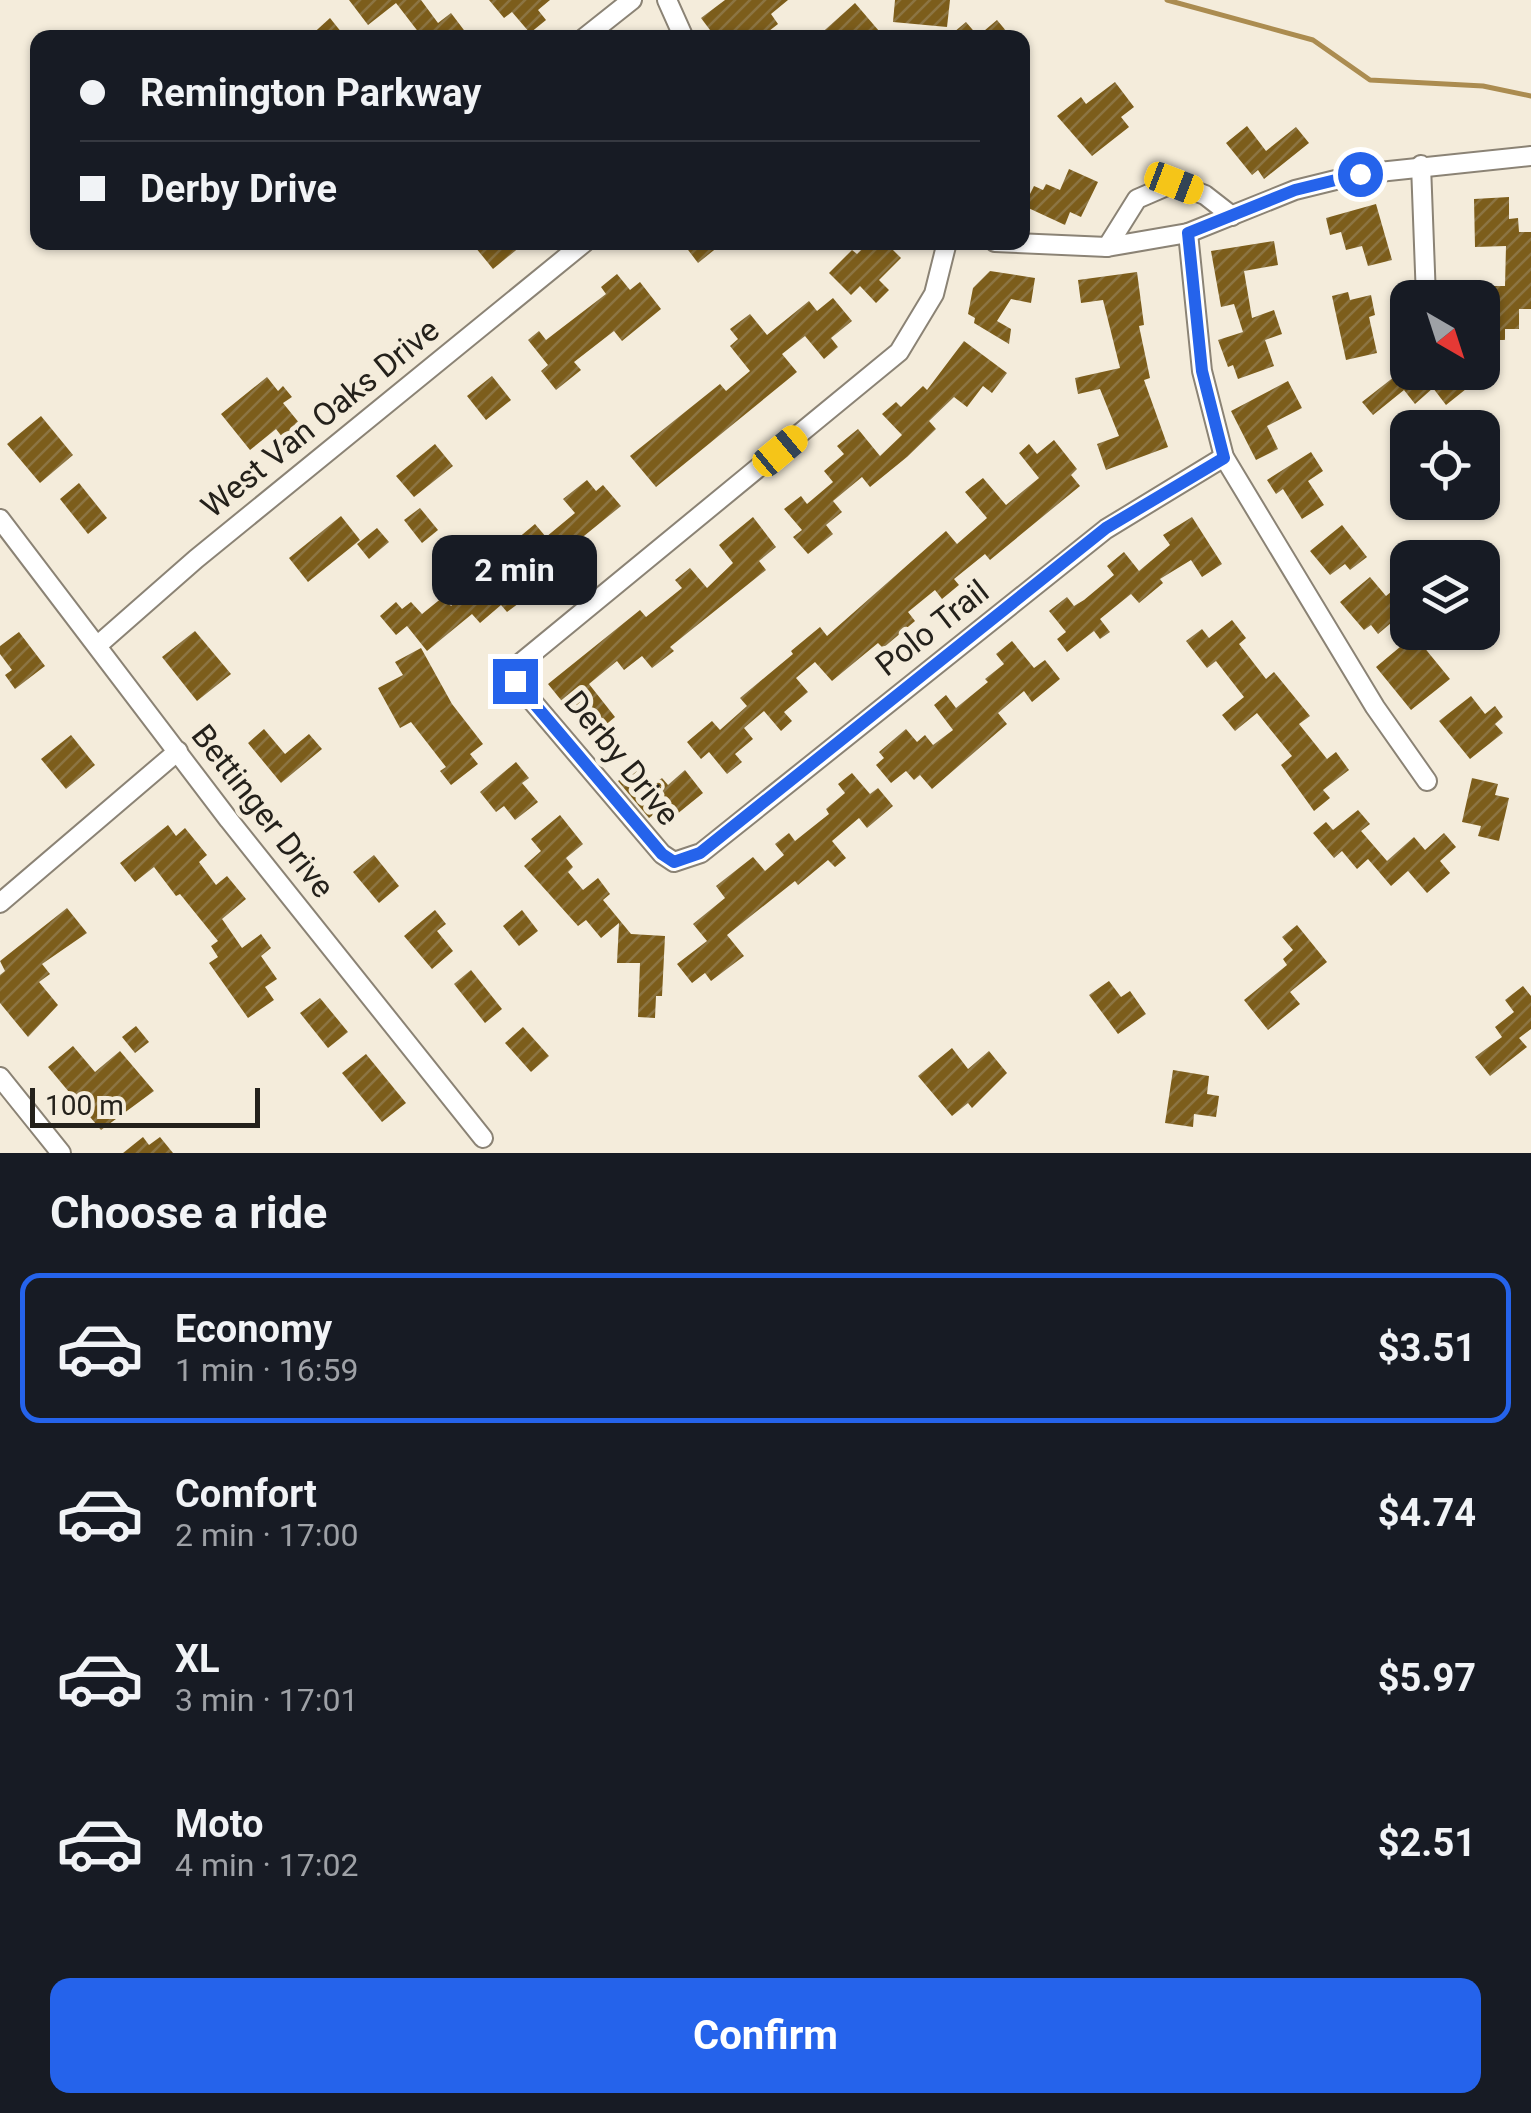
<!DOCTYPE html>
<html lang="en">
<head>
<meta charset="utf-8">
<style>
	body { margin:0; font-family:Roboto,sans-serif; background:#20242c; color:#f1f3f6; height:100vh; display:flex; flex-direction:column; font-size:38px; white-space:nowrap }
	* { box-sizing:border-box; margin:0 }
	p { font-size:32px; color:#9ea1a6 }
	.icon { flex:none; width:55px; height:55px; fill:none; stroke:currentColor; stroke-width:2; stroke-linecap:round; stroke-linejoin:round }
	.map { position:relative; height:1153px; overflow:hidden }
	.side { display:flex; flex-direction:column; background:#171b24; flex:1 }
	.side>* { flex:none }
	.top-card { position:absolute; left:30px; top:30px; width:1000px; height:220px; border-radius:20px; box-shadow:0 2px 8px #0004; display:grid; align-content:center; height:220px; padding:0 50px; background:#171b24 }
	.needle { width:65px; rotate:141deg }
	.tools { position:absolute; left:1390px; top:280px; display:grid; gap:20px }
	.tools a { display:grid; place-items:center; width:110px; height:110px; border-radius:20px; background:#171b24; box-shadow:0 2px 8px #0004; font-size:50px }
	.scale { position:absolute; left:30px; bottom:25px; width:230px; box-sizing:border-box; padding-left:10px; border:5px solid #24211b; border-top:0; font-size:28px; line-height:35px; white-space:nowrap; color:#24211b; -webkit-text-stroke:8px #f4ecdb; paint-order:stroke }
	.end { position:absolute; width:45px; height:45px; margin:-22px; border:12px solid #2563eb; background:#fff; box-shadow:0 0 0 5px #fff }
	.from { border-radius:50% }
	.bubble { position:absolute; height:70px; border-radius:20px; background:#171b24; box-shadow:0 2px 8px #0004; font-size:32px; font-weight:700; line-height:70px; text-align:center }
	.car { position:absolute; width:30px; height:60px; margin:-30px -15px; border-radius:12px; box-shadow:0 0 8px 2px #0007; background:linear-gradient(#f5c518 24%,#345 0 40%,#f5c518 0 76%,#345 0 86%,#f5c518 0) }
	.top-card b { display:flex; align-items:center; gap:35px; height:95px; font-size:38px }
	.top-card b+b { border-top:2px solid #363941 }
	.top-card i { width:25px; height:25px; background:#f1f3f6 }
	ul { padding:0; list-style:none }
	li { display:flex; align-items:center; gap:30px; height:150px; margin:0 20px 15px; padding:0 30px; border:5px solid transparent; border-radius:20px }
	li div { flex:1 }
	li b { display:block; font-size:38px }
	li em { font-style:normal; font-weight:700 }
	li.current { border-color:#2563eb }
	li>.icon { width:90px; height:90px; stroke-width:1.5 }
	h2 { padding:0 50px; font-size:45px; line-height:120px }
	.primary-button { display:flex; gap:20px; margin-top:auto; padding:20px 50px }
	.primary-button a { flex:1; height:115px; border-radius:20px; background:#2563eb; color:#fff; font-size:40px; font-weight:700; line-height:115px; text-align:center }
	.map>svg:first-child { display:block }
	.lines { fill:none; stroke-linecap:round; stroke-linejoin:round }
	.stream { stroke:#ab8c50; stroke-width:5 }
	.building { fill:url(#building-hatch) }
	.minor-casing { stroke:#8b8375; stroke-width:22 }
	.minor { stroke:#fff; stroke-width:18 }
	.route { stroke:#2563eb; stroke-width:12 }
	.labels { text-anchor:middle; stroke-width:10; stroke-linejoin:round; paint-order:stroke }
	.street-label { font-size:32px; fill:#24211b; stroke:#f4ecdb }
</style>
</head>
<body>
<div class="map">
<svg width="1531" height="1153" viewBox="0 0 1531 1153">
	<defs>
		<pattern id="building-hatch" width="6" height="6" patternUnits="userSpaceOnUse" patternTransform="scale(2.5)"><rect width="6" height="6" fill="#7c5d1b"/><path d="M-1 1l2-2M0 6l6-6M5 7l2-2" fill="none" stroke="#8c7543"/></pattern>
	</defs>
	<rect width="100%" height="100%" fill="#f4ecdb"/>
	<g class="lines">
		<!-- stream -->
		<polyline class="stream" points="1167,0 1313,40 1370,80 1483,86 1531,96"/>
	</g>
	<!-- building -->
	<g class="building">
		<polygon points="349,0 421,0 438,23 451,13 470,38 423,38 396,3 368,25"/>
		<polygon points="489,0 550,0 538,10 546,20 530,33 512,12 504,18"/>
		<polygon points="725,0 788,0 771,14 778,24 760,38 716,38 701,18"/>
		<polygon points="895,0 950,0 947,27 893,22"/>
		<polygon points="855,3 885,38 816,38"/>
		<polygon points="330,18 346,38 308,38"/>
		<polygon points="997,20 1012,38 947,38 966,22 978,36"/>
		<polygon points="1115,82 1134,107 1121,117 1129,127 1092,156 1057,116 1081,97 1086,104"/>
		<polygon points="1247,126 1266,151 1296,127 1309,143 1264,179 1258,170 1252,175 1226,143"/>
		<polygon points="1069,169 1098,182 1081,217 1070,212 1065,225 1024,206 1034,186 1043,190 1046,184 1060,190"/>
		<polygon points="1509,197 1509,219 1518,218 1519,232 1531,232 1531,309 1519,309 1519,329 1505,329 1505,340 1486,340 1486,286 1505,286 1506,246 1475,247 1474,199"/>
		<polygon points="1376,204 1392,260 1368,266 1362,246 1346,250 1341,232 1330,235 1326,218"/>
		<polygon points="1274,241 1278,265 1244,271 1252,318 1274,310 1282,334 1265,340 1274,366 1238,379 1233,365 1228,367 1218,340 1243,332 1234,304 1221,307 1211,251"/>
		<polygon points="471,242 526,242 493,269"/>
		<polygon points="682,242 724,242 698,263"/>
		<polygon points="869,242 885,242 901,258 879,280 889,290 876,303 860,286 851,295 829,273 852,250 857,254"/>
		<polygon points="990,271 1035,278 1031,303 1011,299 997,321 1011,329 1009,344 974,323 975,318 968,314 973,288"/>
		<polygon points="1137,272 1144,325 1139,326 1150,378 1144,380 1168,447 1106,470 1097,444 1119,436 1100,389 1078,394 1075,378 1120,368 1103,300 1081,303 1078,280"/>
		<polygon points="617,274 630,290 640,282 661,309 622,341 614,331 574,362 581,370 556,390 541,371 548,365 528,340 539,331 546,340 606,294 601,287"/>
		<polygon points="1348,292 1350,300 1371,295 1375,315 1369,317 1377,353 1346,360 1332,296"/>
		<polygon points="833,298 852,321 831,338 838,347 824,359 805,336 782,354 797,372 656,487 630,456 720,384 726,391 750,371 730,346 738,339 730,329 750,314 767,335 809,301 817,311"/>
		<polygon points="964,341 1007,373 992,393 983,386 967,407 954,397 929,421 936,429 907,457 870,487 862,477 833,501 842,512 826,525 833,534 808,554 793,537 802,530 784,509 801,496 807,504 833,482 824,471 844,454 837,446 858,429 880,456 902,435 882,414 896,402 901,407 923,386 927,390"/>
		<polygon points="1408,366 1408,372 1425,372 1430,379 1438,372 1452,372 1466,389 1446,405 1433,388 1415,404 1404,390 1373,415 1362,402"/>
		<polygon points="492,376 511,400 486,420 467,396"/>
		<polygon points="267,377 278,391 283,386 292,397 283,403 300,424 283,438 276,429 250,450 221,414"/>
		<polygon points="1288,381 1302,408 1267,426 1278,449 1256,460 1231,411"/>
		<polygon points="41,416 73,455 40,483 7,444"/>
		<polygon points="1054,440 1077,469 1071,475 1080,486 990,560 985,554 954,579 959,585 942,599 935,590 908,612 915,621 883,648 878,643 832,681 815,662 796,678 808,692 784,712 792,721 781,731 764,711 744,728 753,739 735,754 742,762 727,774 709,752 701,759 687,742 712,721 720,730 747,706 740,698 793,654 791,651 820,627 827,636 946,531 957,544 987,518 965,492 983,478 1006,505 1039,478 1019,453 1029,444 1037,454"/>
		<polygon points="435,444 453,466 414,497 396,476"/>
		<polygon points="1311,452 1323,471 1308,481 1324,505 1302,519 1283,489 1276,494 1267,480"/>
		<polygon points="587,480 596,491 603,485 621,506 579,540 588,552 507,612 501,605 480,623 472,614 427,651 407,626 396,635 380,616 396,602 402,609 411,602 422,614 443,597 451,606 479,582 471,573 492,556 494,558 535,524 546,537 575,513 563,499"/>
		<polygon points="79,483 107,518 88,534 60,499"/>
		<polygon points="420,508 438,530 422,543 404,520"/>
		<polygon points="341,516 360,540 308,582 289,558"/>
		<polygon points="753,517 776,547 759,561 766,570 670,647 674,651 652,668 642,656 624,670 617,661 589,684 615,717 591,737 548,684 640,610 646,617 682,588 675,580 690,568 707,588 733,563 719,545"/>
		<polygon points="1192,517 1222,564 1202,577 1191,560 1160,579 1163,583 1139,603 1131,594 1100,619 1110,632 1100,639 1094,631 1067,652 1057,639 1066,632 1049,611 1067,597 1074,606 1084,600 1114,575 1107,566 1124,552 1139,571 1170,545 1163,535"/>
		<polygon points="1342,525 1367,557 1350,570 1345,564 1330,575 1310,551"/>
		<polygon points="377,528 389,542 369,559 357,544"/>
		<polygon points="1370,577 1386,596 1397,587 1408,600 1408,641 1414,635 1450,679 1411,710 1376,667 1406,642 1391,623 1378,634 1371,625 1364,630 1340,602"/>
		<polygon points="1232,620 1246,638 1239,644 1266,679 1274,672 1310,716 1299,724 1327,759 1336,752 1349,770 1323,790 1330,798 1314,811 1281,765 1292,756 1257,713 1235,731 1222,715 1244,697 1216,661 1207,668 1186,641 1202,629 1209,638"/>
		<polygon points="195,631 231,674 197,701 162,657"/>
		<polygon points="19,632 45,666 15,689 5,675 12,670 0,654 0,646"/>
		<polygon points="1012,641 1034,668 1045,660 1060,679 1032,702 1024,691 998,713 1007,724 932,789 920,775 914,780 906,771 891,783 876,765 884,758 879,752 906,729 917,742 925,735 933,745 953,730 934,705 946,695 956,708 988,682 985,679 1004,664 996,654"/>
		<polygon points="421,648 452,704 483,744 470,754 478,764 451,785 440,771 446,767 411,722 400,728 378,688 403,675 395,662"/>
		<polygon points="1471,696 1485,714 1495,706 1503,717 1495,724 1503,733 1470,759 1439,721"/>
		<polygon points="264,729 285,754 309,734 322,749 281,783 248,743"/>
		<polygon points="71,735 95,765 66,789 41,759"/>
		<polygon points="516,762 529,778 522,783 538,802 515,820 504,806 496,812 480,792"/>
		<polygon points="636,766 652,785 662,778 668,785 685,770 703,793 666,823 657,812 649,818 618,781"/>
		<polygon points="852,773 870,794 878,788 893,806 867,828 859,818 832,841 846,858 835,867 828,860 798,885 795,881 727,935 744,956 711,981 705,973 692,983 677,964 707,941 693,924 725,898 716,886 753,857 765,871 784,855 775,844 789,833 795,841 829,814 826,809 845,793 838,784"/>
		<polygon points="1472,778 1498,784 1495,795 1509,798 1499,841 1478,836 1481,826 1462,822"/>
		<polygon points="1358,810 1370,824 1361,831 1387,861 1414,837 1425,850 1444,833 1456,847 1440,861 1450,873 1427,893 1408,871 1391,886 1368,859 1357,869 1342,851 1334,858 1313,833 1326,822 1333,830"/>
		<polygon points="560,815 583,844 566,858 573,867 568,872 583,890 598,878 610,894 603,900 631,934 665,936 662,996 656,996 655,1018 638,1017 640,963 617,963 619,923 601,938 586,920 578,926 524,866 541,851 531,839"/>
		<polygon points="168,825 176,836 185,828 207,855 199,862 216,885 227,876 246,899 222,919 242,948 261,934 271,948 261,956 277,979 265,987 274,1000 248,1018 209,963 218,957 211,946 218,941 180,894 176,896 154,867 135,882 120,863"/>
		<polygon points="374,855 399,886 379,903 353,872"/>
		<polygon points="67,908 87,933 42,964 50,974 39,982 58,1005 28,1037 0,1003 0,975 5,971 0,961"/>
		<polygon points="435,910 446,924 437,931 453,951 432,969 404,936"/>
		<polygon points="522,910 538,931 519,946 503,926"/>
		<polygon points="1297,925 1327,962 1290,992 1300,1004 1268,1030 1244,1000 1287,965 1283,959 1293,950 1282,937"/>
		<polygon points="471,970 502,1009 485,1023 454,984"/>
		<polygon points="1109,981 1121,997 1130,991 1146,1014 1118,1034 1089,995"/>
		<polygon points="1523,986 1531,996 1531,1029 1519,1038 1527,1047 1490,1076 1475,1057 1502,1037 1495,1027 1514,1012 1505,1000"/>
		<polygon points="320,998 348,1032 328,1048 300,1013"/>
		<polygon points="136,1026 149,1042 135,1053 122,1037"/>
		<polygon points="523,1027 549,1056 531,1072 505,1043"/>
		<polygon points="73,1046 95,1072 120,1051 154,1091 101,1130 48,1067"/>
		<polygon points="952,1048 968,1069 989,1051 1007,1073 972,1108 968,1103 952,1116 918,1076"/>
		<polygon points="366,1054 406,1103 382,1122 342,1073"/>
		<polygon points="1173,1070 1209,1076 1207,1094 1219,1096 1216,1117 1194,1114 1193,1127 1165,1123"/>
		<polygon points="143,1137 149,1145 160,1137 173,1153 123,1153"/>
	</g>
	<g class="lines">
		<defs>
			<g id="minor">
				<polyline points="667,0 684,38"/>
				<polyline points="584,38 632,0"/>
				<polyline points="1421,165 1426,298"/>
				<polyline points="1188,233 1202,371 1224,457 1375,707 1427,781"/>
				<polyline points="947,242 934,294 899,352 512,670 515,681 662,854 674,862 701,853 1106,529 1224,457"/>
				<polyline points="995,242 1107,247 1188,233 1295,190 1360,174 1531,156"/>
				<polyline points="1107,247 1137,199 1174,183 1205,195 1232,216"/>
				<polyline points="0,519 229,820 483,1138"/>
				<polyline points="98,645 196,559 585,242"/>
				<polyline points="0,903 178,751"/>
				<polyline points="0,1077 61,1153"/>
			</g>
		</defs>
		<!-- minor casing -->
		<use href="#minor" class="minor-casing"/>
		<!-- minor -->
		<use href="#minor" class="minor"/>
	</g>
	<g class="lines">
		<!-- route -->
		<polyline class="route" points="515,681 662,854 674,862 700,853 1106,528 1224,458 1202,371 1188,233 1295,190 1360,174"/>
	</g>
	<g class="labels">
		<!-- street labels -->
		<g class="street-label">
			<text transform="translate(320 418) rotate(-39)" y="11">West Van Oaks Drive</text>
			<text transform="translate(932 628) rotate(-38)" y="11">Polo Trail</text>
			<text transform="translate(622 758) rotate(51)" y="11">Derby Drive</text>
			<text transform="translate(263 811) rotate(52)" y="11">Bettinger Drive</text>
		</g>
	</g>
</svg>
<div class="tools">
<a><svg class="needle" viewBox="-14 -14 28 28"><path d="M0-13l5 13h-10z" fill="#e53935"/><path d="M0 13l5-13h-10z" fill="#9ea1a6"/></svg></a>
<a><svg class="icon" aria-label="locate" viewBox="0 0 24 24"><circle cx="12" cy="12" r="6"/><path d="M12 2v4M12 18v4M2 12h4M18 12h4"/></svg></a>
<a><svg class="icon" aria-label="layers" viewBox="0 0 24 24"><path d="M12 4l9 5-9 5-9-5zM3 14l9 5 9-5"/></svg></a>
</div>
<div class="scale">100 m</div>
<i class="end from" style="left:1360px;top:174px"></i>
<i class="end" style="left:515px;top:681px"></i>
<div class="bubble" style="left:432px;top:535px;width:165px">2 min</div>
<i class="car" style="left:1174px;top:183px;rotate:111deg"></i>
<i class="car" style="left:780px;top:451px;rotate:50deg"></i>
<div class="top-card">
<b><i class="from"></i>Remington Parkway</b>
<b><i></i>Derby Drive</b>
</div>
</div>
<section class="side">
<h2>Choose a ride</h2>
<ul>
<li class="current"><svg class="icon" aria-label="car" viewBox="0 0 24 24"><path d="M5 17H2v-5l4-1 3-4h7l3 4 3 1v5h-3M9 17h6M6 11h13"/><circle cx="7" cy="17" r="2"/><circle cx="17" cy="17" r="2"/></svg><div><b>Economy</b><p>1 min · 16:59</p></div><em>$3.51</em></li>
<li><svg class="icon" aria-label="car" viewBox="0 0 24 24"><path d="M5 17H2v-5l4-1 3-4h7l3 4 3 1v5h-3M9 17h6M6 11h13"/><circle cx="7" cy="17" r="2"/><circle cx="17" cy="17" r="2"/></svg><div><b>Comfort</b><p>2 min · 17:00</p></div><em>$4.74</em></li>
<li><svg class="icon" aria-label="car" viewBox="0 0 24 24"><path d="M5 17H2v-5l4-1 3-4h7l3 4 3 1v5h-3M9 17h6M6 11h13"/><circle cx="7" cy="17" r="2"/><circle cx="17" cy="17" r="2"/></svg><div><b>XL</b><p>3 min · 17:01</p></div><em>$5.97</em></li>
<li><svg class="icon" aria-label="car" viewBox="0 0 24 24"><path d="M5 17H2v-5l4-1 3-4h7l3 4 3 1v5h-3M9 17h6M6 11h13"/><circle cx="7" cy="17" r="2"/><circle cx="17" cy="17" r="2"/></svg><div><b>Moto</b><p>4 min · 17:02</p></div><em>$2.51</em></li>
</ul>
<div class="primary-button"><a>Confirm</a></div>
</section>
</body>
</html>
